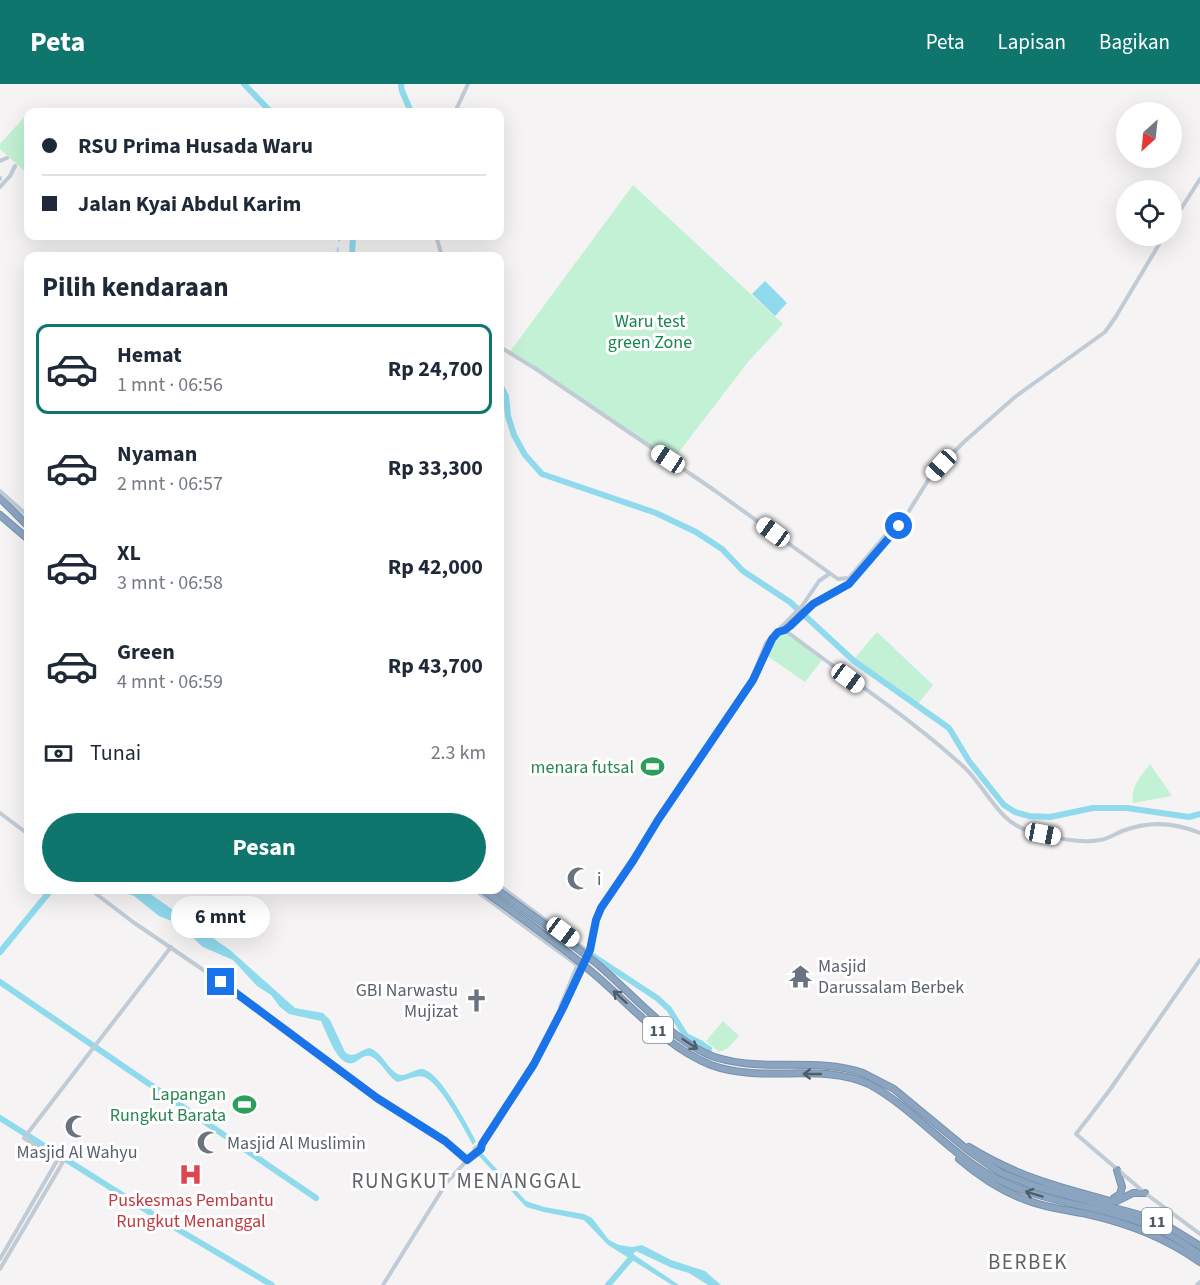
<!DOCTYPE html>
<html lang="id">
<head>
<meta charset="utf-8">
<style>
	body { margin:0; font-family:"Source Sans 3",sans-serif; background:#f6f6f7; color:#1f2937; height:100vh; display:flex; flex-direction:column; font-size:22px; white-space:nowrap }
	* { box-sizing:border-box; margin:0 }
	p { font-size:20px; color:#747a83 }
	.icon { flex:none; width:33px; height:33px; fill:none; stroke:currentColor; stroke-width:2; stroke-linecap:round; stroke-linejoin:round }
	.map { position:relative; flex:1; overflow:hidden }
	.drawer { position:absolute; left:24px; top:168px; width:480px; height:642px; display:flex; flex-direction:column; background:#fff; border-radius:12px; box-shadow:0 6px 24px #0002 }
	.drawer>* { flex:none }
	.top-card { position:absolute; left:24px; top:24px; width:480px; height:132px; border-radius:12px; box-shadow:0 6px 24px #0002; display:grid; align-content:center; height:132px; padding:0 18px; background:#fff }
	.needle { width:39px; rotate:207deg }
	.controls { position:absolute; left:1116px; top:18px; display:grid; gap:12px }
	.controls a { display:grid; place-items:center; width:66px; height:66px; border-radius:50%; background:#fff; box-shadow:0 6px 24px #0002; font-size:30px }
	.end { position:absolute; width:27px; height:27px; margin:-14px; border:8px solid #1a73e8; background:#fff; box-shadow:0 0 0 3px #fff }
	.from { border-radius:50% }
	.bubble { position:absolute; height:42px; border-radius:21px; background:#fff; box-shadow:0 6px 24px #0002; font-size:20px; font-weight:700; line-height:42px; text-align:center }
	.car { position:absolute; width:18px; height:36px; margin:-18px -9px; border-radius:8px; box-shadow:0 0 4px 2px #0007; background:linear-gradient(#fff 24%,#345 0 40%,#fff 0 76%,#345 0 86%,#fff 0) }
	.top-card b { display:flex; align-items:center; gap:21px; height:57px; font-size:22px }
	.top-card b+b { border-top:2px solid #e0e1e3 }
	.top-card i { width:15px; height:15px; background:#1f2937 }
	ul { padding:0; list-style:none }
	li { display:flex; align-items:center; gap:18px; height:90px; margin:0 12px 9px; padding:0 6px; border:3px solid transparent; border-radius:12px }
	li div { flex:1 }
	li b { display:block; font-size:22px }
	li em { font-style:normal; font-weight:700 }
	li.current { border-color:#0f766e }
	li>.icon { width:54px; height:54px; stroke-width:1.5 }
	h2 { padding:0 18px; font-size:27px; line-height:72px }
	.pay { display:flex; align-items:center; gap:15px; height:66px; padding:0 18px; font-size:22px }
	.pay p { margin-inline-start:auto }
	.cta { display:flex; gap:12px; margin-top:auto; padding:12px 18px }
	.cta a { flex:1; height:69px; border-radius:36px; background:#0f766e; color:#fff; font-size:24px; font-weight:700; line-height:69px; text-align:center }
	header { display:flex; align-items:center; gap:36px; box-sizing:border-box; height:84px; padding:0 30px; background:#0f766e; color:#fff }
	header strong { font-size:28px }
	nav { display:flex; gap:33px; margin-inline-start:auto; font-size:21px }
	.map>svg:first-child { display:block }
	.green { fill:#c3f1d5 }
	.water { fill:#90daee }
	.lines { fill:none; stroke-linecap:round; stroke-linejoin:round }
	.stream { stroke:#90daee; stroke-width:1.5 }
	.river { stroke:#90daee; stroke-width:6 }
	.highway-casing { stroke:#7690ad; stroke-width:8 }
	.secondary { stroke:#c1cbd6; stroke-width:4 }
	.highway { stroke:#8ba5c1; stroke-width:6 }
	.highway-bridge-casing { stroke:#7690ad; stroke-width:8; stroke-linecap:butt }
	.highway-bridge { stroke:#8ba5c1; stroke-width:6 }
	.oneway { stroke:#505e6b }
	.route { stroke:#1a73e8; stroke-width:8 }
	.labels { text-anchor:middle; stroke-width:6; stroke-linejoin:round; paint-order:stroke }
	.shield { fill:#fff; stroke:#808990; stroke-width:1.5 }
	.shield-label { font-size:16px; font-weight:bold; fill:#4a5661 }
	.park-label { font-size:18px; fill:#17864f; stroke:#fff }
	.leisure-label { font-size:18px; fill:#27864d; stroke:#fff; text-anchor:end }
	.worship-label { font-size:18px; fill:#5b616d; stroke:#fff; text-anchor:start }
	.health-label { font-size:18px; fill:#be3a42; stroke:#fff }
	.quarter-label { font-size:21px; letter-spacing:1.5px; fill:#5f6368; stroke:#fff }
</style>
</head>
<body>
<header>
<strong>Peta</strong>
<nav><a>Peta</a><a>Lapisan</a><a>Bagikan</a></nav>
</header>
<div class="map">
<svg width="1200" height="1201" viewBox="0 0 1200 1201">
	<rect width="100%" height="100%" fill="#f5f3f3"/>
	<!-- green -->
	<g class="green">
		<polygon points="28,29 28,90 0,65 0,60"/>
		<polygon points="633,101 783,240 748,278 672,377 509,269"/>
		<path d="M784,547L822,576L805,598L766,571C769,559 772,551 784,547Z"/>
		<polygon points="877,548 933,601 917,621 853,576"/>
		<path d="M1150,680L1172,712L1133,719C1131,702 1140,693 1150,680Z"/>
		<polygon points="723,937 739,952 727,965 719,968 706,957"/>
	</g>
	<!-- water -->
	<g class="water">
		<polygon points="765,197 787,219 775,232 752,210"/>
		<path d="M118,806H142L149,809L230,866L295,924L323,929L330,936L345,968C354,976 360,965 370,964C382,969 386,982 396,989C404,995 413,985 422,985C440,987 468,1042 476,1057L473,1061C465,1047 440,998 424,993C417,990 405,997 397,998C387,992 381,976 370,972C363,970 359,977 353,979C338,984 326,947 321,937L289,930L280,923L271,911L257,902L233,876L203,863L177,839L159,832L134,812Z"/>
		<polygon points="481,1068 526,1117 544,1123 584,1130 592,1134 609,1156 619,1161 632,1163 642,1161 671,1176 705,1187 721,1201 708,1201 689,1189 672,1184 636,1167 633,1170 679,1201 672,1201 608,1161 584,1136 544,1128 526,1123 478,1071"/>
	</g>
	<g class="lines">
		<!-- stream -->
		<g class="stream">
			<polyline points="269,26 272,28"/>
			<polyline points="339,157 340,152"/>
			<polyline points="330,172 336,168"/>
			<polyline points="337,172 338,164"/>
		</g>
		<!-- river -->
		<g class="river">
			<polyline points="244,0 269,26"/>
			<polyline points="401,0 402,7 411,28"/>
			<polyline points="352,172 353,152"/>
			<polyline points="500,301 506,312 508,332 514,351 525,371 542,390 656,429 696,448 722,465 743,487 790,518 854,577 949,644 969,677 988,701 1004,721 1015,728 1029,732 1050,733 1093,724 1127,724 1189,733 1200,730"/>
			<polyline points="0,868 51,806"/>
			<polyline points="590,870 657,914 669,925 686,952 700,959 709,965"/>
			<polyline points="0,898 316,1114"/>
			<polyline points="0,1034 162,1136 272,1201"/>
			<polyline points="608,1201 632,1173"/>
		</g>
		<defs>
			<g id="highway">
				<polyline points="0,414 28,442"/>
				<polyline points="0,431 28,455"/>
				<polyline points="863,989 894,1005 969,1067 1001,1089 1037,1103 1144,1132 1169,1143 1200,1162"/>
				<path d="M869,1000C918,1027 951,1073 1001,1097C1049,1120 1104,1122 1153,1143C1170,1150 1185,1160 1200,1171"/>
				<path d="M969,1063C1016,1092 1057,1103 1110,1117H1117L1133,1109H1145"/>
				<path d="M959,1075C980,1093 1002,1108 1029,1117C1047,1124 1067,1126 1087,1130C1128,1139 1165,1153 1200,1178"/>
				<polyline points="1114,1114 1120,1110 1122,1103 1117,1086"/>
			</g>
		</defs>
		<!-- highway casing -->
		<use href="#highway" class="highway-casing"/>
		<!-- secondary -->
		<g class="secondary">
			<polyline points="455,28 468,0"/>
			<polyline points="0,77 7,74"/>
			<polyline points="0,94 0,95"/>
			<polyline points="0,103 10,92 15,82"/>
			<polyline points="1172,139 1200,95"/>
			<polyline points="436,152 442,172"/>
			<polyline points="500,263 536,285 714,406 838,495"/>
			<polyline points="0,407 28,432"/>
			<polyline points="838,495 849,494 895,440 901,437"/>
			<path d="M781,543C841,590 908,631 965,684C987,705 999,740 1032,748C1052,753 1079,760 1100,756C1109,755 1116,749 1125,746C1150,737 1176,739 1200,749"/>
			<polyline points="778,548 790,542 813,520 849,500 899,443 932,390 965,357 1015,313 1105,248 1115,234 1164,152"/>
			<polyline points="751,597 766,559 802,522 819,497 829,490"/>
			<polyline points="0,729 28,750"/>
			<polyline points="500,802 589,868"/>
			<polyline points="91,806 133,838 221,898 377,1014 445,1057 467,1076"/>
			<polyline points="475,806 577,881"/>
			<polyline points="1200,876 1109,1007 1076,1050 1145,1109 1200,1150"/>
			<polyline points="560,929 560,923 577,882"/>
			<polyline points="472,1071 481,1065 482,1060 534,980 563,924 590,866 596,836 601,824 633,778 658,736 754,595 772,555"/>
			<polyline points="0,1175 58,1075"/>
			<polyline points="0,1185 63,1078 24,1054 171,863"/>
			<polyline points="383,1201 447,1098 472,1071 475,1064 482,1060"/>
			<polyline points="1197,1201 1200,1198"/>
		</g>
		<!-- highway -->
		<use href="#highway" class="highway"/>
		<defs>
			<g id="highway-bridge">
				<path d="M483,806C520,833 558,859 593,889C630,920 665,963 711,981C763,1000 818,978 869,1000"/>
				<path d="M497,806C530,830 564,853 596,879C631,908 675,961 718,974C766,988 815,973 863,989"/>
			</g>
		</defs>
		<!-- highway-bridge casing -->
		<use href="#highway-bridge" class="highway-bridge-casing"/>
		<!-- highway-bridge -->
		<use href="#highway-bridge" class="highway-bridge"/>
	</g>
	<!-- one-way arrows -->
	<defs><path id="oneway-shaft" d="M-6 0H5M1.5-3L5.5 0L1.5 3" fill="none" stroke-width="1.6" stroke-linecap="round" stroke-linejoin="round" transform="scale(1.5)"/></defs>
	<g class="oneway">
		<use href="#oneway-shaft" transform="translate(620 913) rotate(-138)"/>
		<use href="#oneway-shaft" transform="translate(690 960) rotate(33)"/>
		<use href="#oneway-shaft" transform="translate(812 990) rotate(180)"/>
		<use href="#oneway-shaft" transform="translate(1034 1110) rotate(-163)"/>
	</g>
	<g class="lines">
		<!-- route -->
		<polyline class="route" points="221,898 377,1014 445,1057 467,1076 481,1065 482,1060 534,980 563,924 590,866 596,836 601,824 633,777 658,736 753,596 772,555 778,548 785,546 790,542 813,520 849,500 899,442"/>
	</g>
	<!-- icons -->
	<defs>
		<symbol id="stadium-bare" viewBox="-9 -9 18 18"><path d="M0-5a6.5 5 0 1 0 0 10a6.5 5 0 1 0 0-10ZM-3.5-1.8h7v3.6h-7Z" fill="#2e9e5b" stroke="#fff" stroke-width="2.5" paint-order="stroke"/></symbol>
		<symbol id="mosque-bare" viewBox="-9 -9 18 18"><path d="M3.5-4.9A6 6 0 1 0 3.5 4.9A5 5 0 1 1 3.5-4.9Z" fill="#6b7280" stroke="#fff" stroke-width="2.5" paint-order="stroke"/></symbol>
		<symbol id="temple-bare" viewBox="-9 -9 18 18"><path d="M0-6L5-2H3V0L6.5 2.5H4V6H1.5V3h-3V6H-4V2.5H-6.5L-3 0V-2H-5Z" fill="#6b7280" stroke="#fff" stroke-width="2.5" paint-order="stroke"/></symbol>
		<symbol id="church-bare" viewBox="-9 -9 18 18"><path d="M-1.2-6h2.4v3.5h3.3v2.4h-3.3V6h-2.4V-.1h-3.3v-2.4h3.3Z" fill="#6b7280" stroke="#fff" stroke-width="2.5" paint-order="stroke"/></symbol>
		<symbol id="hospital-bare" viewBox="-9 -9 18 18"><path d="M-5-5h3v3.5h4V-5h3V5h-3V1.5h-4V5h-3Z" fill="#e0444e" stroke="#fff" stroke-width="2.5" paint-order="stroke"/></symbol>
	</defs>
	<g fill-rule="evenodd">
		<use href="#stadium-bare" x="636" y="666" width="33" height="33"/>
		<use href="#mosque-bare" x="562" y="778" width="33" height="33"/>
		<use href="#temple-bare" x="784" y="876" width="33" height="33"/>
		<use href="#church-bare" x="460" y="900" width="33" height="33"/>
		<use href="#stadium-bare" x="228" y="1004" width="33" height="33"/>
		<use href="#mosque-bare" x="60" y="1026" width="33" height="33"/>
		<use href="#mosque-bare" x="192" y="1042" width="33" height="33"/>
		<use href="#hospital-bare" x="174" y="1074" width="33" height="33"/>
	</g>
	<g class="labels">
		<!-- shield labels -->
		<g class="shield">
			<rect x="643" y="933" width="30" height="26" rx="4.5"/>
			<rect x="1142" y="1124" width="30" height="26" rx="4.5"/>
		</g>
		<g class="shield-label">
			<text x="658" y="952">11</text>
			<text x="1157" y="1143">11</text>
		</g>
		<!-- park labels -->
		<g class="park-label">
			<text x="650" y="243">Waru test<tspan x="650" dy="21">green Zone</tspan></text>
		</g>
		<!-- leisure labels -->
		<g class="leisure-label">
			<text x="634" y="689">menara futsal</text>
			<text x="226" y="1016">Lapangan<tspan x="226" dy="21">Rungkut Barata</tspan></text>
		</g>
		<!-- worship labels -->
		<g class="worship-label">
			<text x="597" y="801">i</text>
			<text x="818" y="888">Masjid<tspan x="818" dy="21">Darussalam Berbek</tspan></text>
			<text x="458" y="912" text-anchor="end">GBI Narwastu<tspan x="458" dy="21">Mujizat</tspan></text>
			<text x="227" y="1065">Masjid Al Muslimin</text>
			<text x="77" y="1074" text-anchor="middle">Masjid Al Wahyu</text>
		</g>
		<!-- health labels -->
		<g class="health-label">
			<text x="191" y="1122">Puskesmas Pembantu<tspan x="191" dy="21">Rungkut Menanggal</tspan></text>
		</g>
		<!-- quarter labels -->
		<g class="quarter-label">
			<text x="467" y="1104">RUNGKUT MENANGGAL</text>
			<text x="1028" y="1185">BERBEK</text>
		</g>
	</g>
</svg>
<div class="controls">
<a><svg class="needle" viewBox="-14 -14 28 28"><path d="M0-13l5 13h-10z" fill="#e53935"/><path d="M0 13l5-13h-10z" fill="#747a83"/></svg></a>
<a><svg class="icon" aria-label="locate" viewBox="0 0 24 24"><circle cx="12" cy="12" r="6"/><path d="M12 2v4M12 18v4M2 12h4M18 12h4"/></svg></a>
</div>
<i class="end from" style="left:899px;top:442px"></i>
<i class="end" style="left:221px;top:898px"></i>
<div class="bubble" style="left:171px;top:812px;width:99px">6 mnt</div>
<i class="car" style="left:668px;top:375px;rotate:303deg"></i>
<i class="car" style="left:941px;top:381px;rotate:223deg"></i>
<i class="car" style="left:773px;top:448px;rotate:306deg"></i>
<i class="car" style="left:848px;top:594px;rotate:126deg"></i>
<i class="car" style="left:1043px;top:750px;rotate:101deg"></i>
<i class="car" style="left:563px;top:848px;rotate:127deg"></i>
<div class="top-card">
<b><i class="from"></i>RSU Prima Husada Waru</b>
<b><i></i>Jalan Kyai Abdul Karim</b>
</div>
<section class="drawer">
<h2>Pilih kendaraan</h2>
<ul>
<li class="current"><svg class="icon" aria-label="car" viewBox="0 0 24 24"><path d="M5 17H2v-5l4-1 3-4h7l3 4 3 1v5h-3M9 17h6M6 11h13"/><circle cx="7" cy="17" r="2"/><circle cx="17" cy="17" r="2"/></svg><div><b>Hemat</b><p>1 mnt · 06:56</p></div><em>Rp 24,700</em></li>
<li><svg class="icon" aria-label="car" viewBox="0 0 24 24"><path d="M5 17H2v-5l4-1 3-4h7l3 4 3 1v5h-3M9 17h6M6 11h13"/><circle cx="7" cy="17" r="2"/><circle cx="17" cy="17" r="2"/></svg><div><b>Nyaman</b><p>2 mnt · 06:57</p></div><em>Rp 33,300</em></li>
<li><svg class="icon" aria-label="car" viewBox="0 0 24 24"><path d="M5 17H2v-5l4-1 3-4h7l3 4 3 1v5h-3M9 17h6M6 11h13"/><circle cx="7" cy="17" r="2"/><circle cx="17" cy="17" r="2"/></svg><div><b>XL</b><p>3 mnt · 06:58</p></div><em>Rp 42,000</em></li>
<li><svg class="icon" aria-label="car" viewBox="0 0 24 24"><path d="M5 17H2v-5l4-1 3-4h7l3 4 3 1v5h-3M9 17h6M6 11h13"/><circle cx="7" cy="17" r="2"/><circle cx="17" cy="17" r="2"/></svg><div><b>Green</b><p>4 mnt · 06:59</p></div><em>Rp 43,700</em></li>
</ul>
<div class="pay"><svg class="icon" aria-label="cash" viewBox="0 0 24 24"><path d="M3 7h18v10H3z"/><circle cx="12" cy="12" r="2"/></svg>Tunai<p>2.3 km</p></div>
<div class="cta"><a>Pesan</a></div>
</section>
</div>
</body>
</html>
